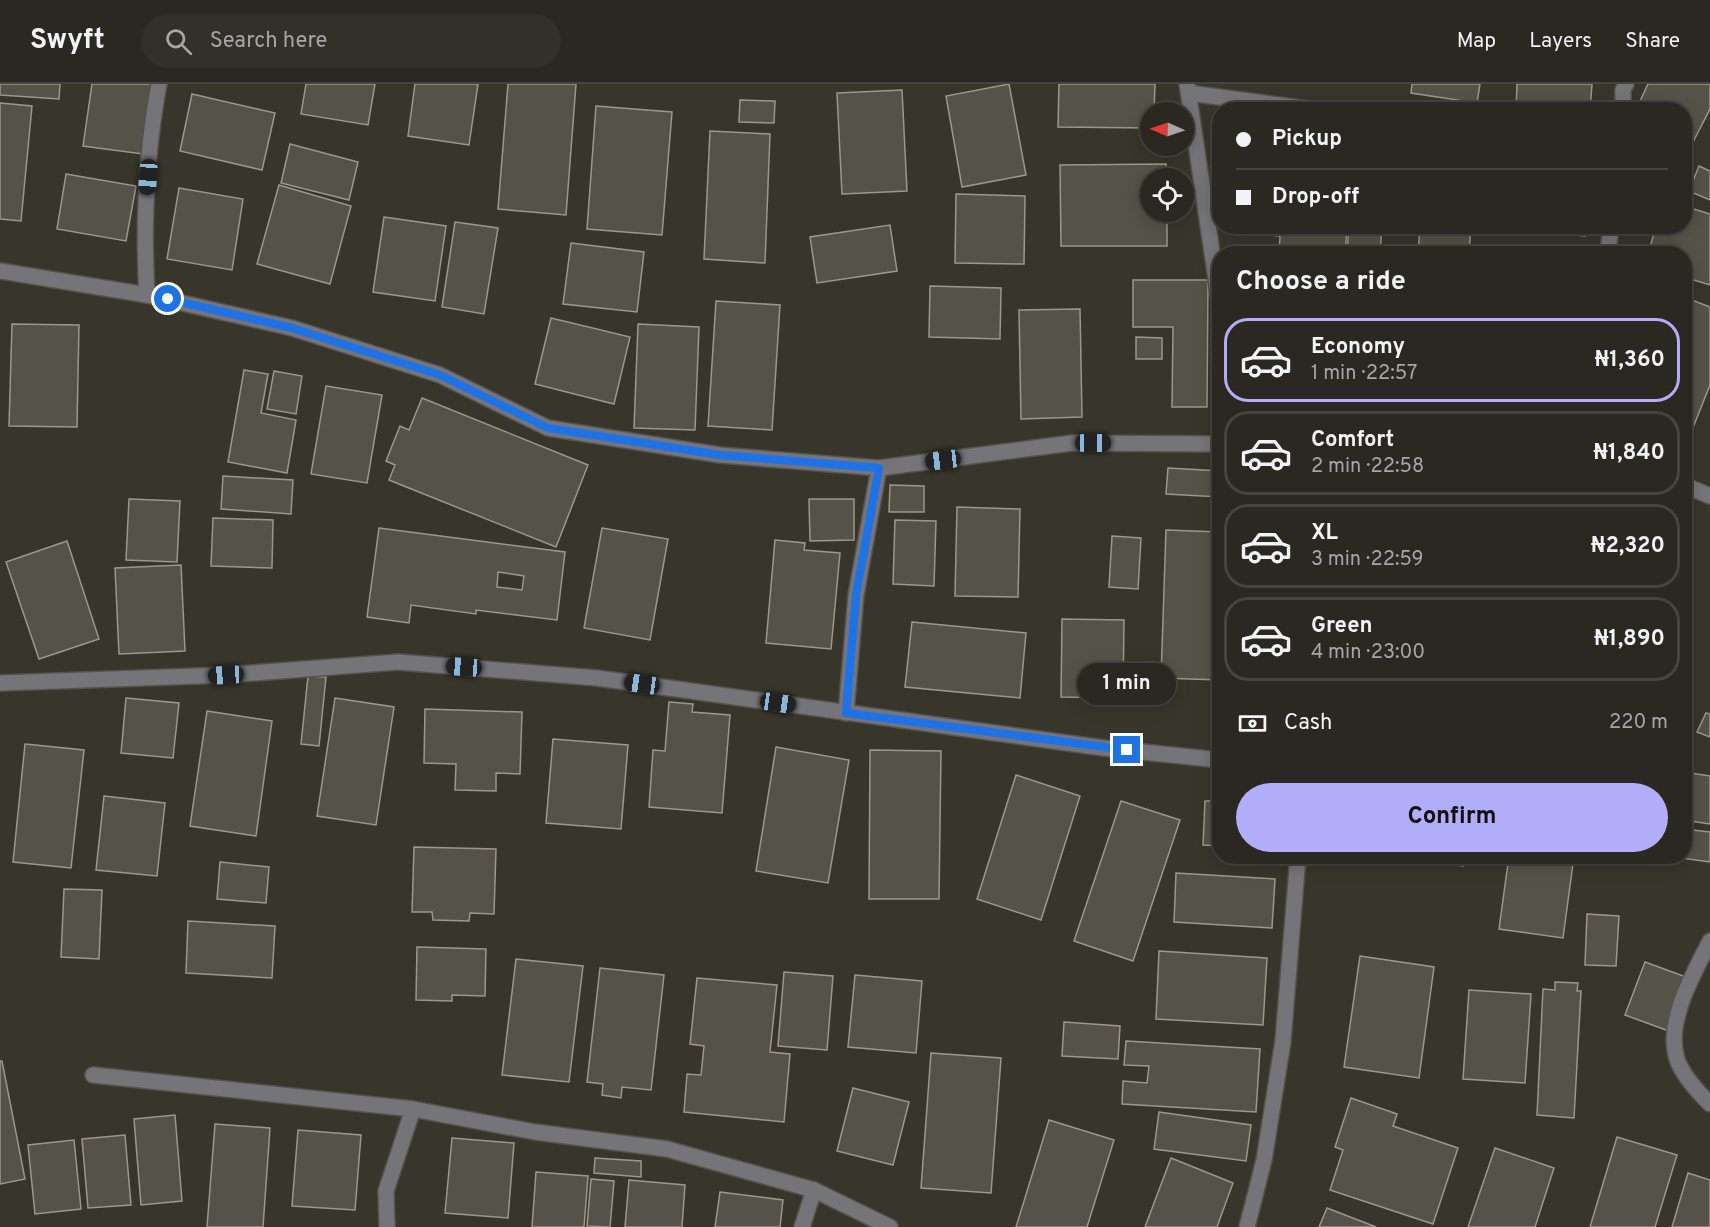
<!DOCTYPE html>
<html lang="en">
<head>
<meta charset="utf-8">
<style>
	body { margin:0; font-family:Overpass,sans-serif; background:#323029; color:#f1f3f6; height:100vh; display:flex; flex-direction:column; font-size:22px; white-space:nowrap }
	* { box-sizing:border-box; margin:0 }
	p { font-size:20px; color:#a5a6a5 }
	.icon { flex:none; width:33px; height:33px; fill:none; stroke:currentColor; stroke-width:2; stroke-linecap:round; stroke-linejoin:round }
	.map { position:relative; flex:1; overflow:hidden }
	.drawer { position:absolute; left:1212px; top:162px; width:480px; height:618px; display:flex; flex-direction:column; background:#2a2820; border-radius:24px; box-shadow:0 3px 15px #0003,0 0 0 2px #46443e }
	.drawer>* { flex:none }
	.banner { position:absolute; left:1212px; top:18px; width:480px; height:132px; border-radius:24px; box-shadow:0 3px 15px #0003,0 0 0 2px #46443e; display:grid; align-content:center; height:132px; padding:0 24px; background:#2a2820 }
	.needle { width:39px; rotate:272deg }
	.controls { position:absolute; left:1140px; top:18px; display:grid; gap:12px }
	.controls a { display:grid; place-items:center; width:54px; height:54px; border-radius:50%; background:#2a2820; box-shadow:0 3px 15px #0003,0 0 0 2px #46443e; font-size:30px }
	.end { position:absolute; width:27px; height:27px; margin:-14px; border:8px solid #1a73e8; background:#fff; box-shadow:0 0 0 3px #fff }
	.from { border-radius:50% }
	.bubble { position:absolute; height:42px; border-radius:21px; background:#2a2820; box-shadow:0 3px 15px #0003,0 0 0 2px #46443e; font-size:20px; font-weight:700; line-height:42px; text-align:center }
	.car { position:absolute; width:18px; height:36px; margin:-18px -9px; border-radius:8px; box-shadow:0 0 4px 2px #0007; background:linear-gradient(#222 24%,#8ab4d8 0 40%,#222 0 76%,#8ab4d8 0 86%,#222 0) }
	.banner b { display:flex; align-items:center; gap:21px; height:57px; font-size:22px }
	.banner b+b { border-top:2px solid #46443e }
	.banner i { width:15px; height:15px; background:#f1f3f6 }
	ul { padding:0; list-style:none }
	li { display:flex; align-items:center; gap:18px; height:84px; margin:0 12px 9px; padding:0 12px; border:3px solid #46443e; border-radius:24px }
	li div { flex:1 }
	li b { display:block; font-size:22px }
	li em { font-style:normal; font-weight:700 }
	li.current { border-color:#b2adf9 }
	li>.icon { width:54px; height:54px; stroke-width:1.5 }
	h2 { padding:0 24px; font-size:27px; line-height:72px }
	.pay { display:flex; align-items:center; gap:15px; height:66px; padding:0 24px; font-size:22px }
	.pay p { margin-inline-start:auto }
	.button { display:flex; gap:12px; margin-top:auto; padding:12px 24px }
	.button a { flex:1; height:69px; border-radius:36px; background:#b2adf9; color:#111; font-size:24px; font-weight:700; line-height:69px; text-align:center }
	header { display:flex; align-items:center; gap:36px; box-sizing:border-box; height:84px; padding:0 30px; background:#2a2820; border-bottom:2px solid #46443e }
	header strong { font-size:28px }
	nav { display:flex; gap:33px; margin-inline-start:auto; font-size:21px }
	.search { width:420px; height:54px; background:#323029; display:flex; align-items:center; gap:15px; box-sizing:border-box; padding:0 21px; border-radius:33px; color:#a5a6a5; font-size:22px }
	.map>svg:first-child { display:block }
	.building { fill:#555247; stroke:#9b988b; stroke-width:1.5; fill-rule:evenodd }
	.lines { fill:none; stroke-linecap:round; stroke-linejoin:round }
	.minor-casing { stroke:#555349; stroke-width:18 }
	.minor { stroke:#747479; stroke-width:15 }
	.route { stroke:#1a73e8; stroke-width:8 }
</style>
</head>
<body>
<header>
<strong>Swyft</strong>
<div class="search"><svg class="icon" aria-label="search" viewBox="0 0 24 24"><circle cx="10" cy="10" r="6"/><path d="M15 15l6 6"/></svg>Search here</div>
<nav><a>Map</a><a>Layers</a><a>Share</a></nav>
</header>
<div class="map">
<svg width="1710" height="1143" viewBox="0 0 1710 1143">
	<rect width="100%" height="100%" fill="#38362b"/>
	<!-- building -->
	<g class="building">
		<polygon points="0,0 60,0 59,15 0,11"/>
		<polygon points="92,0 153,0 143,70 83,62"/>
		<polygon points="306,0 375,0 368,41 301,30"/>
		<polygon points="415,0 478,0 469,61 408,52"/>
		<polygon points="508,0 576,0 566,131 498,125"/>
		<polygon points="1009,0 1026,91 962,103 946,12"/>
		<polygon points="1059,0 1155,0 1154,28 1150,28 1150,44 1058,43"/>
		<polygon points="1412,0 1480,0 1477,19 1411,9"/>
		<polygon points="1517,0 1592,0 1590,26 1516,25"/>
		<polygon points="1648,0 1710,0 1710,25 1694,56 1684,51 1684,26 1636,26"/>
		<polygon points="902,6 907,107 842,110 837,9"/>
		<polygon points="192,10 275,29 262,86 180,67"/>
		<polygon points="740,16 775,17 774,39 739,38"/>
		<polygon points="0,19 32,22 21,137 0,135"/>
		<polygon points="596,22 672,28 662,151 587,145"/>
		<polygon points="710,47 770,50 765,179 704,175"/>
		<polygon points="290,60 358,78 349,116 281,99"/>
		<polygon points="1166,80 1167,94 1150,94 1150,128 1167,128 1167,162 1061,162 1060,81"/>
		<polygon points="1699,82 1710,87 1710,116 1689,107"/>
		<polygon points="66,90 136,102 126,157 57,145"/>
		<polygon points="279,101 351,122 330,200 257,180"/>
		<polygon points="179,104 243,115 232,186 167,175"/>
		<polygon points="956,110 1025,112 1024,180 955,179"/>
		<polygon points="1684,122 1710,130 1710,201 1684,193 1684,170 1648,170 1656,142 1684,142"/>
		<polygon points="384,133 446,142 435,217 373,208"/>
		<polygon points="455,138 498,144 484,230 442,223"/>
		<polygon points="890,141 897,187 817,199 810,153"/>
		<polygon points="1262,142 1347,142 1345,170 1279,170 1280,152 1262,150"/>
		<polygon points="1349,142 1382,142 1380,170 1347,169"/>
		<polygon points="1420,142 1471,142 1469,170 1418,170"/>
		<polygon points="1483,142 1586,142 1585,152"/>
		<polygon points="571,159 644,168 637,228 563,220"/>
		<polygon points="1133,196 1208,196 1207,323 1172,323 1173,243 1133,243"/>
		<polygon points="930,202 1001,204 1000,255 929,253"/>
		<polygon points="1684,213 1710,223 1710,301 1690,351 1684,349"/>
		<polygon points="716,217 780,221 772,346 708,342"/>
		<polygon points="1080,225 1082,333 1021,335 1019,226"/>
		<polygon points="551,234 630,253 614,320 535,300"/>
		<polygon points="12,240 79,241 77,343 9,342"/>
		<polygon points="638,240 699,243 695,346 634,344"/>
		<polygon points="1136,253 1162,254 1162,275 1136,275"/>
		<polygon points="244,286 268,290 261,329 296,336 287,389 228,378"/>
		<polygon points="274,287 302,292 296,330 267,325"/>
		<polygon points="326,302 382,311 367,399 311,390"/>
		<polygon points="422,314 588,381 556,463 389,396 395,381 386,377 400,342 409,346"/>
		<polygon points="1684,355 1691,355 1690,376 1684,375"/>
		<polygon points="1168,384 1220,387 1220,413 1166,410"/>
		<polygon points="223,392 293,396 291,430 221,425"/>
		<polygon points="890,401 924,402 924,428 889,428"/>
		<polygon points="129,415 180,417 177,478 126,476"/>
		<polygon points="809,415 854,415 854,456 810,457"/>
		<polygon points="957,423 1020,425 1018,513 955,512"/>
		<polygon points="213,434 273,436 272,484 211,482"/>
		<polygon points="895,436 936,437 934,502 893,500"/>
		<path d="M379,444L565,468L557,536L476,526V530L411,521L409,539L367,533ZM498,488L524,492L522,506L497,503Z"/>
		<polygon points="602,444 668,455 650,556 584,544"/>
		<polygon points="1166,446 1220,448 1220,596 1161,594"/>
		<polygon points="1112,452 1141,454 1138,505 1109,503"/>
		<polygon points="775,456 805,459 804,466 840,469 831,565 766,559"/>
		<polygon points="67,457 99,555 39,575 6,478"/>
		<polygon points="181,481 185,567 119,570 115,484"/>
		<polygon points="1062,535 1124,536 1123,614 1061,613"/>
		<polygon points="1684,536 1689,537 1684,567"/>
		<polygon points="912,538 1026,549 1020,614 905,603"/>
		<polygon points="308,592 326,593 319,662 301,660"/>
		<polygon points="126,614 179,619 173,674 121,669"/>
		<polygon points="335,614 394,623 376,741 317,732"/>
		<polygon points="669,618 693,620 692,628 730,631 722,729 649,723 653,666 665,667"/>
		<polygon points="425,625 522,628 520,690 496,689 496,707 455,706 456,680 424,679"/>
		<polygon points="207,627 272,637 256,752 190,742"/>
		<polygon points="1706,629 1710,630 1710,653 1697,648"/>
		<polygon points="553,655 628,661 621,745 546,739"/>
		<polygon points="25,660 84,666 71,784 13,778"/>
		<polygon points="776,663 849,676 828,799 756,787"/>
		<polygon points="870,666 941,667 939,815 869,815"/>
		<polygon points="1684,688 1710,692 1710,740 1684,736"/>
		<polygon points="1016,691 1080,712 1041,836 977,815"/>
		<polygon points="104,712 165,719 157,792 96,786"/>
		<polygon points="1121,717 1180,736 1133,877 1074,857"/>
		<polygon points="1205,717 1220,717 1220,762 1203,761"/>
		<polygon points="1684,745 1710,748 1710,778 1674,773 1684,772"/>
		<polygon points="414,763 496,765 494,830 470,829 469,837 433,836 432,828 412,828"/>
		<polygon points="1398,772 1464,772 1463,782"/>
		<polygon points="1509,772 1574,772 1563,854 1499,845"/>
		<polygon points="220,778 269,783 266,819 217,815"/>
		<polygon points="1176,789 1275,795 1272,844 1174,838"/>
		<polygon points="64,805 102,806 99,875 61,873"/>
		<polygon points="1587,830 1619,832 1616,882 1585,881"/>
		<polygon points="188,837 275,842 272,894 186,889"/>
		<polygon points="417,863 486,865 485,912 452,911 452,917 416,916"/>
		<polygon points="1159,867 1267,874 1263,941 1156,935"/>
		<polygon points="1360,872 1434,883 1419,994 1344,983"/>
		<polygon points="516,875 583,882 569,998 502,991"/>
		<polygon points="1645,878 1686,893 1666,946 1625,931"/>
		<polygon points="600,884 664,891 651,1006 622,1003 621,1014 602,1011 603,1000 587,998"/>
		<polygon points="784,888 833,892 827,966 778,962"/>
		<polygon points="855,891 922,897 916,969 848,963"/>
		<polygon points="697,894 777,901 770,968 790,970 784,1038 684,1028 687,990 701,991 704,962 690,960"/>
		<polygon points="1555,898 1578,899 1577,907 1581,907 1574,1034 1537,1031 1543,905 1555,906"/>
		<polygon points="1469,906 1531,910 1525,999 1463,995"/>
		<polygon points="1064,938 1120,942 1118,975 1062,972"/>
		<polygon points="1126,957 1260,965 1256,1028 1122,1020 1123,997 1147,999 1149,982 1124,981"/>
		<polygon points="931,969 1001,974 991,1109 921,1104"/>
		<polygon points="0,977 2,977 25,1095 0,1100"/>
		<polygon points="853,1004 909,1018 893,1081 837,1067"/>
		<polygon points="1351,1014 1397,1030 1393,1042 1458,1064 1433,1140 1330,1106 1343,1066 1335,1063"/>
		<polygon points="1159,1028 1251,1041 1246,1077 1154,1065"/>
		<polygon points="175,1031 182,1117 141,1121 134,1035"/>
		<polygon points="1049,1036 1114,1056 1087,1143 1016,1143"/>
		<polygon points="215,1040 270,1044 263,1143 207,1143"/>
		<polygon points="298,1046 361,1051 355,1126 292,1122"/>
		<polygon points="125,1051 131,1121 88,1124 82,1055"/>
		<polygon points="1617,1053 1677,1071 1655,1143 1590,1143"/>
		<polygon points="452,1054 514,1059 508,1134 445,1129"/>
		<polygon points="74,1056 81,1125 35,1130 28,1061"/>
		<polygon points="1495,1064 1554,1084 1535,1143 1468,1143"/>
		<polygon points="595,1074 641,1077 641,1093 594,1089"/>
		<polygon points="1171,1074 1233,1099 1217,1143 1145,1143"/>
		<polygon points="536,1088 588,1092 584,1143 532,1143"/>
		<polygon points="1688,1089 1710,1096 1710,1143 1672,1143"/>
		<polygon points="591,1095 614,1097 610,1143 587,1142"/>
		<polygon points="629,1096 685,1101 682,1143 625,1143"/>
		<polygon points="720,1108 783,1116 780,1143 715,1143"/>
		<polygon points="1327,1124 1376,1143 1319,1143"/>
	</g>
	<g class="lines">
		<defs>
			<g id="minor">
				<polyline points="1187,0 1220,222"/>
				<polyline points="1189,9 1316,26"/>
				<polyline points="1623,26 1623,6 1626,0"/>
				<polyline points="1608,170 1611,142"/>
				<polyline points="0,187 147,211 292,244 440,291 548,344 720,371 879,384 1072,359 1220,360"/>
				<path d="M147,211C143,141 146,69 159,0"/>
				<polyline points="1684,401 1710,412"/>
				<polyline points="0,599 226,591 398,578 597,594 1104,664 1220,676"/>
				<polyline points="846,629 856,511 879,384"/>
				<path d="M1710,857C1694,889 1665,938 1677,975C1682,991 1698,1008 1710,1020"/>
				<polyline points="93,991 413,1025 535,1048 667,1065 814,1106 890,1143"/>
				<polyline points="387,1143 386,1107 413,1025"/>
				<polyline points="802,1143 814,1106"/>
				<polyline points="1247,1143 1264,1076 1283,957 1298,772"/>
			</g>
		</defs>
		<!-- minor casing -->
		<use href="#minor" class="minor-casing"/>
		<!-- minor -->
		<use href="#minor" class="minor"/>
	</g>
	<g class="lines">
		<!-- route -->
		<polyline class="route" points="168,215 292,244 440,291 548,344 720,371 879,384 856,511 846,629 1127,666"/>
	</g>
</svg>
<div class="controls">
<a><svg class="needle" viewBox="-14 -14 28 28"><path d="M0-13l5 13h-10z" fill="#e53935"/><path d="M0 13l5-13h-10z" fill="#a5a6a5"/></svg></a>
<a><svg class="icon" aria-label="locate" viewBox="0 0 24 24"><circle cx="12" cy="12" r="6"/><path d="M12 2v4M12 18v4M2 12h4M18 12h4"/></svg></a>
</div>
<i class="end from" style="left:168px;top:215px"></i>
<i class="end" style="left:1127px;top:666px"></i>
<div class="bubble" style="left:1077px;top:579px;width:99px">1 min</div>
<i class="car" style="left:148px;top:93px;rotate:184deg"></i>
<i class="car" style="left:1093px;top:359px;rotate:90deg"></i>
<i class="car" style="left:943px;top:376px;rotate:263deg"></i>
<i class="car" style="left:464px;top:583px;rotate:274deg"></i>
<i class="car" style="left:226px;top:591px;rotate:267deg"></i>
<i class="car" style="left:642px;top:600px;rotate:278deg"></i>
<i class="car" style="left:778px;top:619px;rotate:98deg"></i>
<div class="banner">
<b><i class="from"></i>Pickup</b>
<b><i></i>Drop-off</b>
</div>
<section class="drawer">
<h2>Choose a ride</h2>
<ul>
<li class="current"><svg class="icon" aria-label="car" viewBox="0 0 24 24"><path d="M5 17H2v-5l4-1 3-4h7l3 4 3 1v5h-3M9 17h6M6 11h13"/><circle cx="7" cy="17" r="2"/><circle cx="17" cy="17" r="2"/></svg><div><b>Economy</b><p>1 min · 22:57</p></div><em>₦1,360</em></li>
<li><svg class="icon" aria-label="car" viewBox="0 0 24 24"><path d="M5 17H2v-5l4-1 3-4h7l3 4 3 1v5h-3M9 17h6M6 11h13"/><circle cx="7" cy="17" r="2"/><circle cx="17" cy="17" r="2"/></svg><div><b>Comfort</b><p>2 min · 22:58</p></div><em>₦1,840</em></li>
<li><svg class="icon" aria-label="car" viewBox="0 0 24 24"><path d="M5 17H2v-5l4-1 3-4h7l3 4 3 1v5h-3M9 17h6M6 11h13"/><circle cx="7" cy="17" r="2"/><circle cx="17" cy="17" r="2"/></svg><div><b>XL</b><p>3 min · 22:59</p></div><em>₦2,320</em></li>
<li><svg class="icon" aria-label="car" viewBox="0 0 24 24"><path d="M5 17H2v-5l4-1 3-4h7l3 4 3 1v5h-3M9 17h6M6 11h13"/><circle cx="7" cy="17" r="2"/><circle cx="17" cy="17" r="2"/></svg><div><b>Green</b><p>4 min · 23:00</p></div><em>₦1,890</em></li>
</ul>
<div class="pay"><svg class="icon" aria-label="cash" viewBox="0 0 24 24"><path d="M3 7h18v10H3z"/><circle cx="12" cy="12" r="2"/></svg>Cash<p>220 m</p></div>
<div class="button"><a>Confirm</a></div>
</section>
</div>
</body>
</html>
